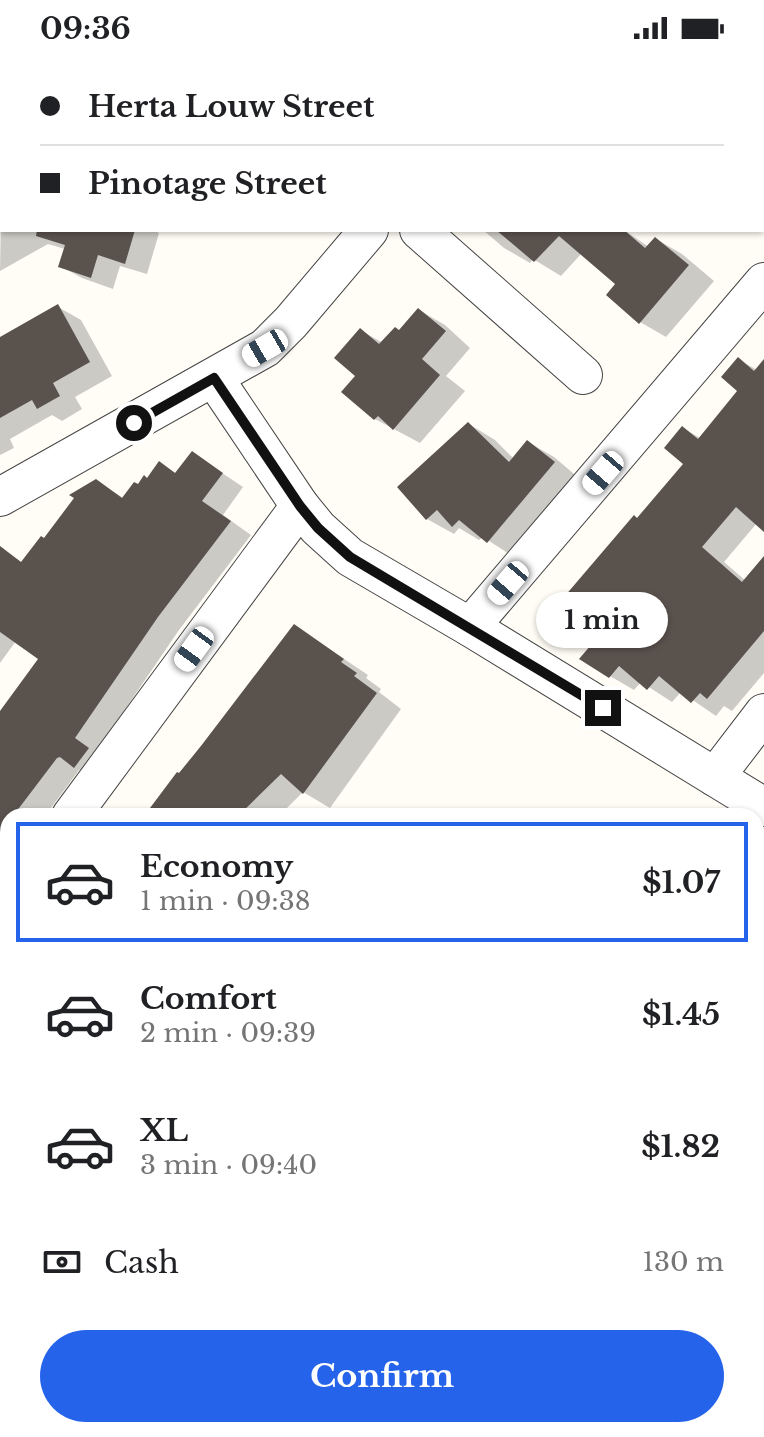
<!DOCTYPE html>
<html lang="en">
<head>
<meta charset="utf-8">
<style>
	body { margin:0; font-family:"Libre Baskerville",serif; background:#f6f6f6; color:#202124; height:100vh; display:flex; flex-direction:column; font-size:30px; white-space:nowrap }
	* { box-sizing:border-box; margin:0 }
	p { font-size:26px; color:#757577 }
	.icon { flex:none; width:44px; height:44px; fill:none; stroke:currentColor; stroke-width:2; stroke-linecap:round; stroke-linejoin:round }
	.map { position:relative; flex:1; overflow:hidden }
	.details { position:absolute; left:0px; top:752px; width:764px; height:630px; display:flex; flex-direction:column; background:#fff; border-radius:24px 24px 0 0; box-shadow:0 2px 6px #0004 }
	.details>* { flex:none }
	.top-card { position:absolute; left:0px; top:0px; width:764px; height:176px; box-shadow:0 2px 6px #0004; display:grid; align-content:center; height:176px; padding:0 40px; background:#fff }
	.end { position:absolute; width:36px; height:36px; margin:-18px; border:10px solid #111; background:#fff; box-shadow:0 0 0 4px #fff }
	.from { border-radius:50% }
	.bubble { position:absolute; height:56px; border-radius:28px; background:#fff; box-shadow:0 2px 6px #0004; font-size:26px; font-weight:700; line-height:56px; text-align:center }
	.car { position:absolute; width:24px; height:48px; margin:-24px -12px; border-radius:10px; box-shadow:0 0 6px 2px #0007; background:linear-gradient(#fff 24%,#345 0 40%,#fff 0 76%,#345 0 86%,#fff 0) }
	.top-card b { display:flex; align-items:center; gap:28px; height:76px; font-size:30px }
	.top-card b+b { border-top:2px solid #e0e0e0 }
	.top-card i { width:20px; height:20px; background:#202124 }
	ul { padding:14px 0 0; list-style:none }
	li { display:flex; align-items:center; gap:24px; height:120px; margin:0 16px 12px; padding:0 24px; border:4px solid transparent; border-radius:0px }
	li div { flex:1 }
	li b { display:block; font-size:30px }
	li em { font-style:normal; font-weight:700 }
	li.current { border-color:#2563eb }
	li>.icon { width:72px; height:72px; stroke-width:1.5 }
	.pay { display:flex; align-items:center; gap:20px; height:88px; padding:0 40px; font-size:30px }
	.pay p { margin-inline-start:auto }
	.button { display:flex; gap:16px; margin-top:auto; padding:16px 40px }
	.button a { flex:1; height:92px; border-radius:48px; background:#2563eb; color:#fff; font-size:32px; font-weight:700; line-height:92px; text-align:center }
	.status { display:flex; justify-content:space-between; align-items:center; height:56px; padding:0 40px; background:#fff; direction:ltr }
	.status svg { height:22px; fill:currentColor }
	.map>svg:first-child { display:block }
	.shadow { fill:#0003 }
	.building { fill:#5a524d }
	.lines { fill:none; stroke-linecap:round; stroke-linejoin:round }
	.minor-casing { stroke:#444; stroke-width:40 }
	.major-casing { stroke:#222; stroke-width:46 }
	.minor { stroke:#fff; stroke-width:38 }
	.major { stroke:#f9d66b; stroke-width:44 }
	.route { stroke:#111; stroke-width:10 }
</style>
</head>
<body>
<div class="status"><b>09:36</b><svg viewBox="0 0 49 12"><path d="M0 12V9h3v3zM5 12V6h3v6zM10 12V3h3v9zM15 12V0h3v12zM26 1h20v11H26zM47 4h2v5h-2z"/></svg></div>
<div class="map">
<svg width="764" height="1381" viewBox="0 0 764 1381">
	<rect width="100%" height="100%" fill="#fffdf5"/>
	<!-- shadow -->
	<g class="shadow">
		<polygon points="169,0 246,0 249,2 172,2"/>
		<polygon points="635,0 764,0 764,26 762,29 762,2 633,2"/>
		<polygon points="2,102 2,174 153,174 159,177 147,218 120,210 113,233 82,222 60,210 65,193 48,188 0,215"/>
		<polygon points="483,174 624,174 649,191 656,183 682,198 714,225 666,281 640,266 618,228 582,197 561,220 533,203 530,207 504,192"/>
		<polygon points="58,251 81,264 112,320 75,341 82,353 62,365 52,359 10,383 14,392 0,399 0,326"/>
		<polygon points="419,254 445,269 470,292 446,320 465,335 420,387 375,363 358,319 360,274 383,287 400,276"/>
		<polygon points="739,304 759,315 764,309 764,473 757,467 724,506 746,525 764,503 764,617 732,655 724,650 716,660 681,636 672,646 641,626 634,634 610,620 600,581 639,464 685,408 683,372 700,382 740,335"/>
		<polygon points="469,368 495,384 514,403 528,386 554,401 580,423 514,501 483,481 479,484 459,472 454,478 427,463"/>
		<polygon points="192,397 243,431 223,459 251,479 179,574 96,696 97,723 79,714 45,760 8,760 8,811 0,822 0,658 41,602 16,585 0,607 0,508 7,497 23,507 96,425 125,443 148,424 159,407 177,418"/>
		<polygon points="295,570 368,619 366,622 381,633 379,636 401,653 330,752 303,736 279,760 146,760"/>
		<polygon points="756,836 764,840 764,904 756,946"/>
		<polygon points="8,964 8,1136 0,1131 0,975"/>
		<polygon points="761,1170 764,1171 764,1325 756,1320 756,1173"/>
		<polygon points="332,1374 551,1374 561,1381 342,1381"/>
		<polygon points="578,1374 683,1374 690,1381 572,1381"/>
	</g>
	<!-- building -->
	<g class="building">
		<polygon points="37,174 135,174 125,208 98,199 91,222 58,211 65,189 36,180"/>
		<polygon points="496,174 624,174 645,192 655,181 689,209 639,268 606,239 615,228 559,180 534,206"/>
		<polygon points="58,248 90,306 53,327 60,340 37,353 32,344 0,362 0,281"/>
		<polygon points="418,252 446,275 422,303 440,319 393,374 378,360 374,364 341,336 355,320 334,302 360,272 379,288 395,271 399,274"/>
		<polygon points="738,301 754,315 764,303 764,476 736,451 702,491 742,526 764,500 764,575 707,643 700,637 691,647 659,620 647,634 619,610 609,622 579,603 597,582 558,548 634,459 637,462 683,408 664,392 682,370 698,383 737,335 721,321"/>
		<polygon points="468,366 509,406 527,384 555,406 487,487 459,464 452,471 437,454 426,464 397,431"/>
		<polygon points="192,395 223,417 202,445 231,465 158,561 75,682 89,692 74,712 60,701 57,702 13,760 8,760 8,767 0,778 0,655 38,603 0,576 0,490 21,506 41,480 44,482 74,442 69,439 96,423 122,442 134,426 138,428 144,419 147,422 159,405 175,417"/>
		<polygon points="294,568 344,603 341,606 357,617 354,620 377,637 303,738 281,718 238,760 144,760 177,716 179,717 201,690"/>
	</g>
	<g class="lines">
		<defs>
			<g id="minor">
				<polyline points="36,2 37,0"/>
				<polyline points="516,2 517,0"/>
				<polyline points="0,29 2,29"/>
				<polyline points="419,174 583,319"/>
				<polyline points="214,322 300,450 318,472 350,501 470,571 764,751"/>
				<polyline points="0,441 265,292 291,266 369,174"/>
				<polyline points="470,571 764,226"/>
				<polyline points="715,721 764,657"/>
				<polyline points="71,760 300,450"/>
				<polyline points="0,855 8,844"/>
			</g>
			<g id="major">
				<polyline points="0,1221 8,1226"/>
				<polyline points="0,1324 8,1330"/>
				<polyline points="60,1374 68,1381"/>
				<polyline points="206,1374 215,1381"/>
			</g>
		</defs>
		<!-- minor casing -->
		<use href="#minor" class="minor-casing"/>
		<!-- major casing -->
		<use href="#major" class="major-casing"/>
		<!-- minor -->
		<use href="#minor" class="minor"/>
		<!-- major -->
		<use href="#major" class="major"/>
	</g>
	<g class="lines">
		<!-- route -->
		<polyline class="route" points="134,367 214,322 300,450 318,472 350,501 603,652"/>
	</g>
</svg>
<i class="end from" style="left:134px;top:367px"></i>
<i class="end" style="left:603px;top:652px"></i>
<div class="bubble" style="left:536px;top:536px;width:132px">1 min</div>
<i class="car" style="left:265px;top:292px;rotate:240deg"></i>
<i class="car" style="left:603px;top:417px;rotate:221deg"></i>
<i class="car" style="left:508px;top:527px;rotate:221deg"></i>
<i class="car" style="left:194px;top:593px;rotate:216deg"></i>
<div class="top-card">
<b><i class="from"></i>Herta Louw Street</b>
<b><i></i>Pinotage Street</b>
</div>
<section class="details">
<ul>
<li class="current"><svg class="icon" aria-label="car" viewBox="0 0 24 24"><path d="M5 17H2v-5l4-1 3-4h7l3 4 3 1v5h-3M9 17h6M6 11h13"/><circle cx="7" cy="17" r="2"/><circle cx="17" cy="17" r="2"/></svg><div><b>Economy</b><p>1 min · 09:38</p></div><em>$1.07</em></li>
<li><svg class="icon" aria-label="car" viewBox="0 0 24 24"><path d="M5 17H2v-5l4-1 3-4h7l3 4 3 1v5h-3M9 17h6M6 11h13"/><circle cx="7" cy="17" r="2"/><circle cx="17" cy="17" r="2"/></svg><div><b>Comfort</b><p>2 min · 09:39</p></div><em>$1.45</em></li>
<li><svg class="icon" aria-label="car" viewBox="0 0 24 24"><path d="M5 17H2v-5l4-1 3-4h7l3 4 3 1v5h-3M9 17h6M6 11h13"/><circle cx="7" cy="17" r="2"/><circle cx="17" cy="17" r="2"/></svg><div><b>XL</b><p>3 min · 09:40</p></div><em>$1.82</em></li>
</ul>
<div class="pay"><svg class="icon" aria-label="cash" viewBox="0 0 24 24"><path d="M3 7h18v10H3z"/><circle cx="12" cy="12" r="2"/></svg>Cash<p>130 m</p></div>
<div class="button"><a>Confirm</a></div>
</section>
</div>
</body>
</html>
